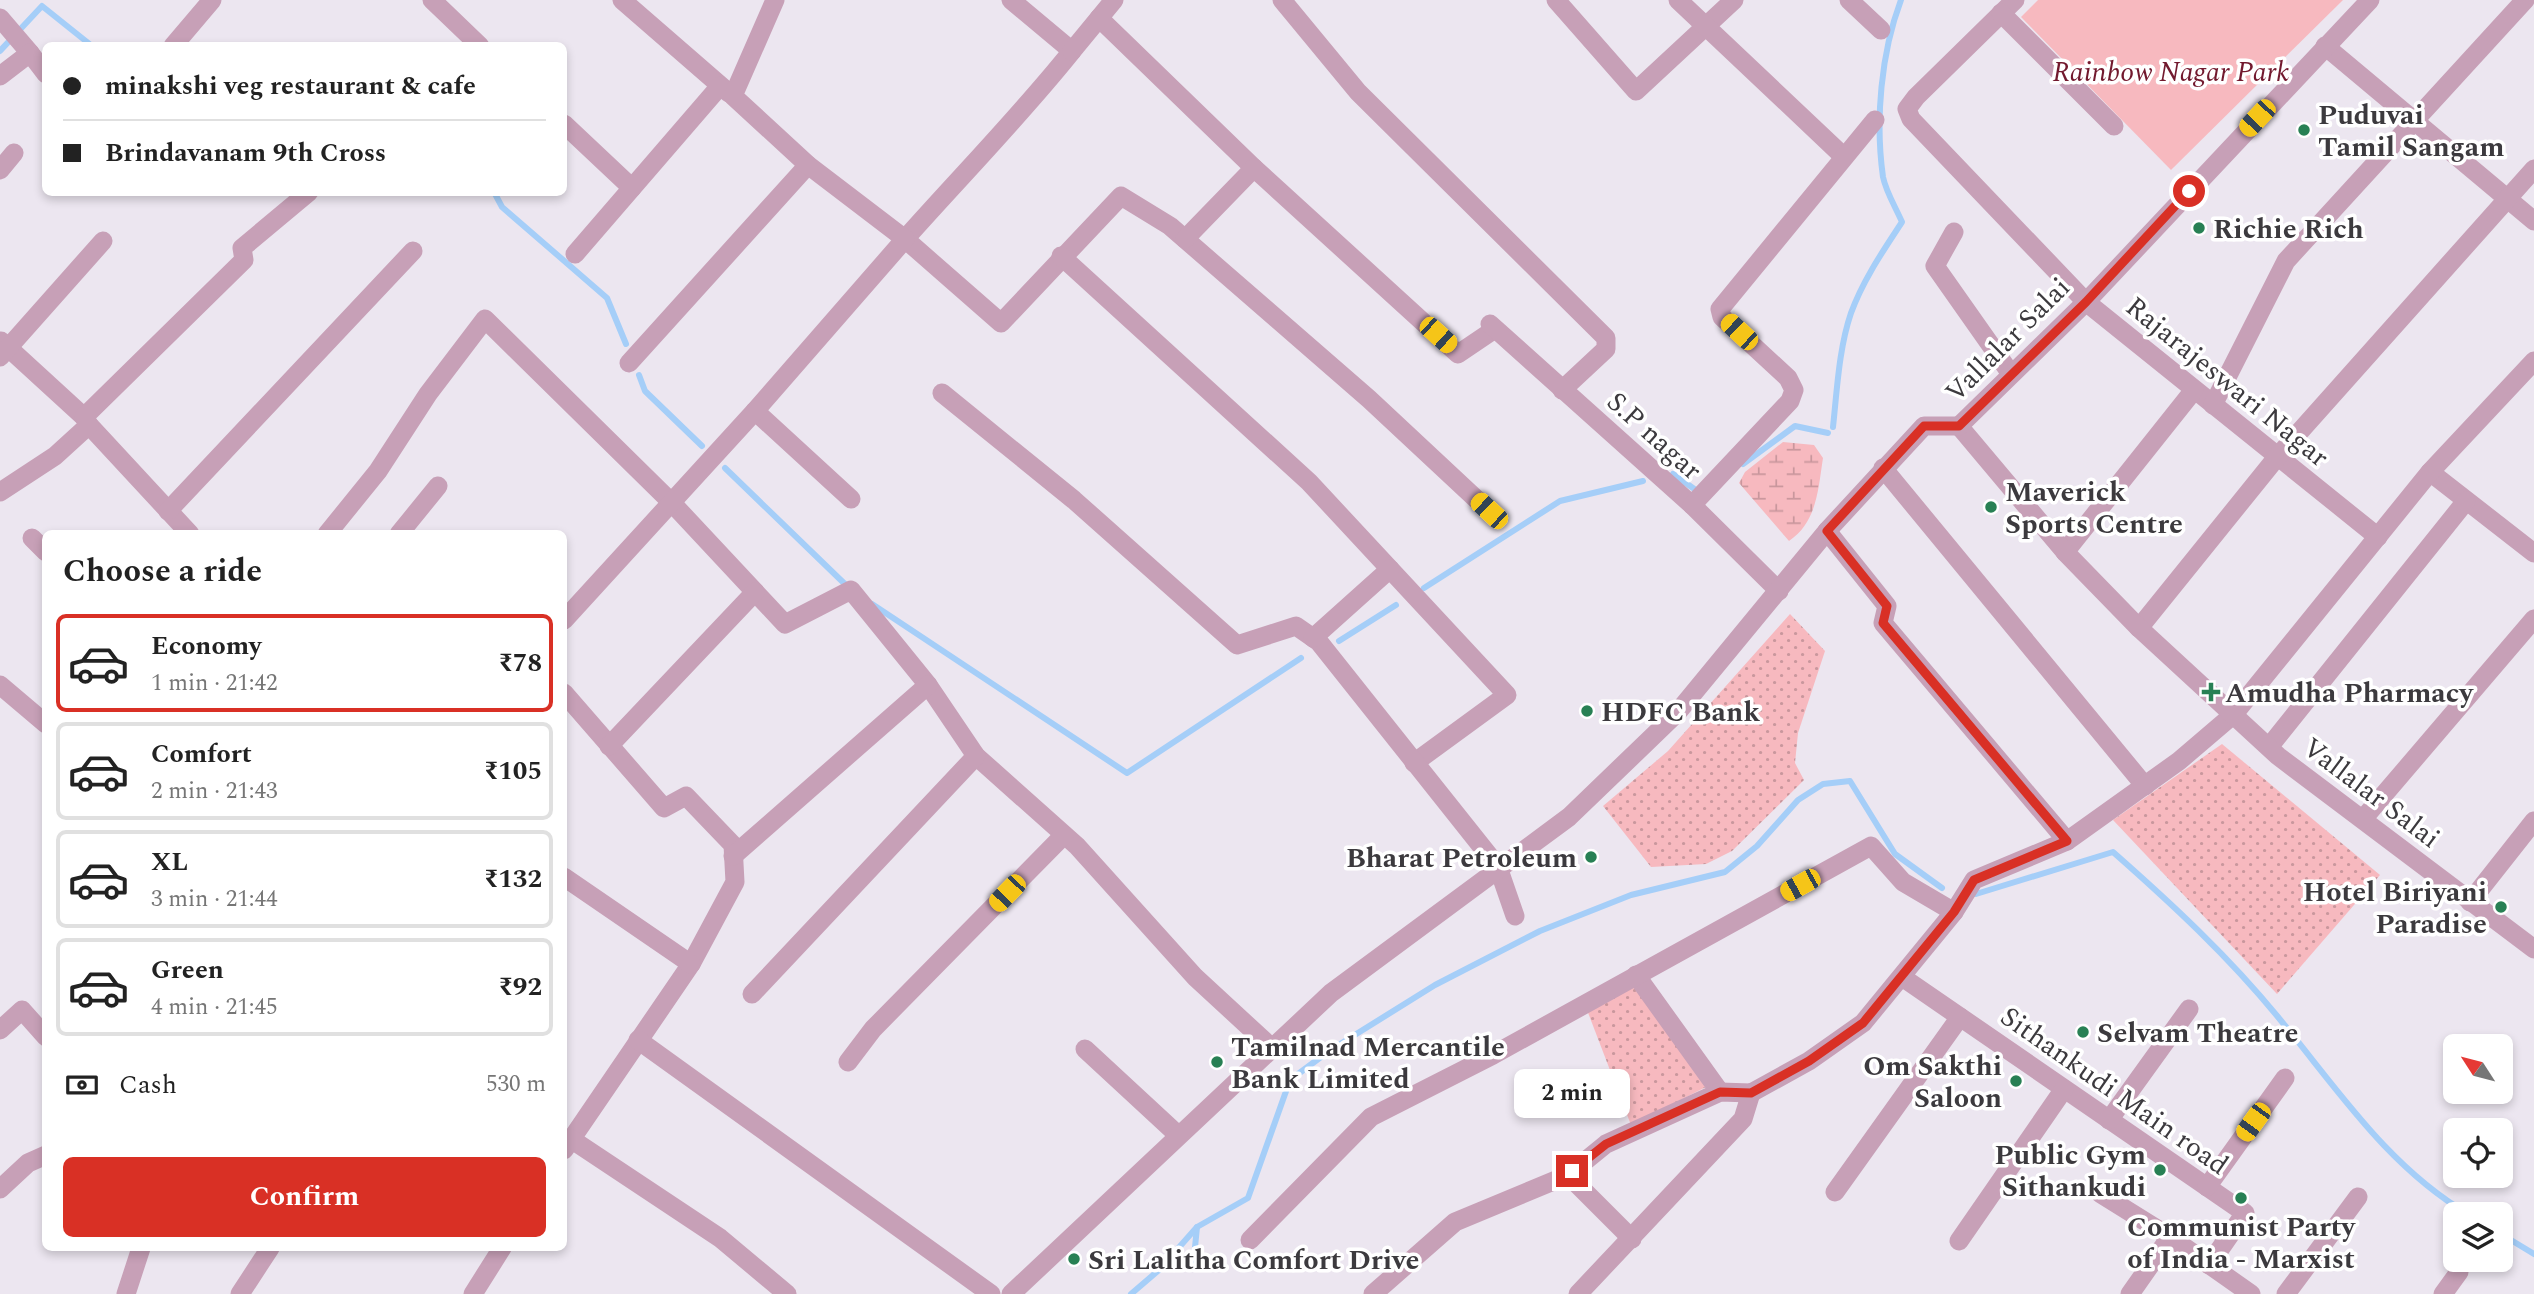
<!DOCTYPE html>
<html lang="en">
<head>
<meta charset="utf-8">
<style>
	body { margin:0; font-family:Spectral,serif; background:#f6f6f6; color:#222; height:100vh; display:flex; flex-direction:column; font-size:26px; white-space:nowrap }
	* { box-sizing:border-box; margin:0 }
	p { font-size:23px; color:#767676 }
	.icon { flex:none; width:38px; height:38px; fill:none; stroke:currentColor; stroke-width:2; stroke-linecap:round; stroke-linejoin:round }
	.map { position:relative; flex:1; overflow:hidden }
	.drawer { position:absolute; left:42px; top:530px; width:525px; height:721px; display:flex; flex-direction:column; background:#fff; border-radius:10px; box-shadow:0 4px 10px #0003 }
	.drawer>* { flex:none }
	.hud { position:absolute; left:42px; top:42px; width:525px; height:154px; border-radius:10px; box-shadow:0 4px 10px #0003; display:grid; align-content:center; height:154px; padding:0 21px; background:#fff }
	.needle { width:46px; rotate:306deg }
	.fabs { position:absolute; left:2443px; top:1034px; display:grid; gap:14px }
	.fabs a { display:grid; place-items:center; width:70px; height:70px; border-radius:10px; background:#fff; box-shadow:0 4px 10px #0003; font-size:35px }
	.end { position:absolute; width:32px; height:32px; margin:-16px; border:9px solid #d93025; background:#fff; box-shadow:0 0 0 4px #fff }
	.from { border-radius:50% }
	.bubble { position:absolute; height:49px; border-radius:10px; background:#fff; box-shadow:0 4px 10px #0003; font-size:23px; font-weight:700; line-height:49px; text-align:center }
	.car { position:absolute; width:21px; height:42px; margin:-21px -10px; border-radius:9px; box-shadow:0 0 5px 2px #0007; background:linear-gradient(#f5c518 24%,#345 0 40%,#f5c518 0 76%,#345 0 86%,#f5c518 0) }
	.hud b { display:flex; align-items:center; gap:24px; height:66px; font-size:26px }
	.hud b+b { border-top:2px solid #e0e0e0 }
	.hud i { width:18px; height:18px; background:#222 }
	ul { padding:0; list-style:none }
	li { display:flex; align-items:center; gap:21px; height:98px; margin:0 14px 10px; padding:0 7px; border:4px solid #e0e0e0; border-radius:10px }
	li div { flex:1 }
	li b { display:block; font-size:26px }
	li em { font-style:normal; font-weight:700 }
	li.current { border-color:#d93025 }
	li>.icon { width:63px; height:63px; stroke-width:1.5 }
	h2 { padding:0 21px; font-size:32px; line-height:84px }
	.pay { display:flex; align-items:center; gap:18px; height:77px; padding:0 21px; font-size:26px }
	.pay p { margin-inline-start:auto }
	.action { display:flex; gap:14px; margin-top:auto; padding:14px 21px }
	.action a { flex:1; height:80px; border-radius:10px; background:#d93025; color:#fff; font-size:28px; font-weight:700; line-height:80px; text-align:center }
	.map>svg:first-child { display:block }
	.grass { fill:url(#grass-dots) }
	.wetland { fill:url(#wetland-marsh) }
	.park { fill:#f7b9bf }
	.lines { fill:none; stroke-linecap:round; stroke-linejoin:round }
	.stream { stroke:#a5cef8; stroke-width:6 }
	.minor { stroke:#c7a0b7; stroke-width:19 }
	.tertiary { stroke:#c7a0b7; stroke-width:19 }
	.route { stroke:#d93025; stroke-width:9 }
	.poi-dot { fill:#288054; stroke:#fff; stroke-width:2.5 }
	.labels { text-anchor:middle; stroke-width:7; stroke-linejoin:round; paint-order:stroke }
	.park-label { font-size:28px; font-style:italic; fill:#72192e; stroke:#fff }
	.poi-label { font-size:28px; font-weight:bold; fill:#3c3a3e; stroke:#fff; text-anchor:start }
	.street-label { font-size:28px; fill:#3c3a3e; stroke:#fff }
</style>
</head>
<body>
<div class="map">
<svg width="2534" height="1294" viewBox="0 0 2534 1294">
	<defs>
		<pattern id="grass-dots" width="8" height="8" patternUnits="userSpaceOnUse" patternTransform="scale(1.75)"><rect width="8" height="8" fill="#f7b9bf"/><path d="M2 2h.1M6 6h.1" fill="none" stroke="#c9979d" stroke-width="1.8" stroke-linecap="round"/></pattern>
		<pattern id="wetland-marsh" width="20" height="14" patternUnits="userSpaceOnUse" patternTransform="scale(1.75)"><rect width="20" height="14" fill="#f7b9bf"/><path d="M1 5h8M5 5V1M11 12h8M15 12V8" fill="none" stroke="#c9979d"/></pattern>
	</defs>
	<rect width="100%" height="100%" fill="#ece6f0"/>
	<!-- grass -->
	<g class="grass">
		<polygon points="1790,614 1825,651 1798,733 1795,763 1804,780 1732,851 1706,864 1651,867 1603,806 1668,751"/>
		<polygon points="2222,744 2380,875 2277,994 2113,820"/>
		<polygon points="1634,987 1706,1087 1631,1125 1587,1010"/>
	</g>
	<!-- wetland -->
	<path class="wetland" d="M1783,442L1814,445L1823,458C1818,490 1817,522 1789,541L1739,483L1745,472Z"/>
	<!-- park -->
	<polygon class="park" points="2038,0 2343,0 2171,170 2021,17"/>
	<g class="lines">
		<!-- stream -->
		<g class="stream">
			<polyline points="0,51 42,6 92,46"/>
			<polyline points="494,192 502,207 607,298 626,344"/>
			<polyline points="639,375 645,391 702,446"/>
			<path d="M1833,427C1837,390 1839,348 1851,313C1863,280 1883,251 1902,222C1896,208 1886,192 1883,177C1875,120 1881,53 1901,0"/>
			<polyline points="1743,464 1795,426 1828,433"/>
			<polyline points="725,468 849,588"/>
			<polyline points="1673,474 1700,493"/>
			<polyline points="1424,588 1560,501 1643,481"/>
			<polyline points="872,604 1127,773 1301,658"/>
			<polyline points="1339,641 1396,605"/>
			<path d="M1976,894L2113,852C2172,904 2228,956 2278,1017C2337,1088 2387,1166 2468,1214"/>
			<polyline points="2501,1234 2534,1254"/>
			<polyline points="1193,1267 1197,1227"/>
			<polyline points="1131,1294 1159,1270 1197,1227 1248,1198 1290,1080 1329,1051 1435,985 1540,931 1631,895 1725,872 1757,846 1798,800 1823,784 1850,781 1895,854 1942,888"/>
		</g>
		<!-- minor -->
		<g class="minor">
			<polyline points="432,0 480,46"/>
			<polyline points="622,0 729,93"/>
			<path d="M1011,0L1072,51C1020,116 961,176 905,239L1001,323L1121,196L1170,226L1369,399L1489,511"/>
			<polyline points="1282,0 1358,92 1606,338 1606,349 1562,390"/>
			<polyline points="1556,0 1636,91 1734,0"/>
			<polyline points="1678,0 1843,156"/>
			<polyline points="1849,0 1881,30"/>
			<polyline points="2015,0 1916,97 1907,109 1911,119 2086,302 2378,537"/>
			<polyline points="2001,13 2114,126"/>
			<polyline points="0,18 30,53"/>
			<polyline points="1099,18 1254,168"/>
			<polyline points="173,46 212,0"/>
			<polyline points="2325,46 2534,221"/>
			<polyline points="1072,51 1114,0"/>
			<polyline points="0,76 30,53 46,74"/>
			<polyline points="564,124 632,188"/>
			<polyline points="0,170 14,153"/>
			<polyline points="1954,232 1935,266 2011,374"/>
			<polyline points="1185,239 1254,168 1458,354 1495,329"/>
			<polyline points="575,254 720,86"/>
			<polyline points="1061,256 1309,482 1507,695 1414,763"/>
			<polyline points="1490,324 1692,505 1779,591"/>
			<polyline points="1,341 84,417"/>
			<polyline points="0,357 103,241"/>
			<polyline points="629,363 808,165"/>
			<polyline points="942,393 1074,500 1237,645 1296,626 1319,642 1498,867 1515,916"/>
			<polyline points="2213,405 2286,261 2525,0"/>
			<polyline points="755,411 851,499"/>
			<polyline points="89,425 190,534"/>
			<polyline points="1883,468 2145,786"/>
			<polyline points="2430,472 2534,553"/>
			<polyline points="0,492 55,456 89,425 84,417 244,260 242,248 309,192"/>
			<polyline points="1692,505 1790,401 1794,390 1788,378 1722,317 1720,309 1875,120"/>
			<polyline points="168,511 413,251"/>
			<polyline points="1827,531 1887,606 1883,623 2067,841"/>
			<polyline points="327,534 378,471 428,394 485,319 672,503 785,624 851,590 928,685 976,756 1077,846 1195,977 1272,1048"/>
			<polyline points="399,534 438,486"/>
			<polyline points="32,538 46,552"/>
			<polyline points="2065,552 2194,390"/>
			<polyline points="564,620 755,411 905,239 808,165 733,96 775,0"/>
			<polyline points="2139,628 2277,457 2534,169"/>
			<polyline points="1313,638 1390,569"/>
			<polyline points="0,685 46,724"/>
			<polyline points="564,693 664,808 686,796 733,845 735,882 691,964 564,1150"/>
			<polyline points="609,746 755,592"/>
			<polyline points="2269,747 2466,501"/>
			<polyline points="2363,819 2534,619"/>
			<polyline points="733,856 928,685"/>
			<polyline points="564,877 691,964"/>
			<polyline points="2470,902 2534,821"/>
			<polyline points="1636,975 1720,1092"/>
			<polyline points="1902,977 2245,1213 2209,1265"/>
			<polyline points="752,994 976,756"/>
			<polyline points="0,1030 22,1010 46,1037"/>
			<polyline points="638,1040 991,1294"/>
			<polyline points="1085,1049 1178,1135"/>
			<polyline points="848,1062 873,1029 1064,835"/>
			<polyline points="1751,1093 1809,1061 1863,1023 1954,912 1974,880 2067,841 2179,761 2234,714 2430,472 2534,361"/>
			<polyline points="2109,1120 2189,1009"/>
			<polyline points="571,1139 720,1238 787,1294"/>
			<polyline points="1568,1175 1632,1239"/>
			<polyline points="2207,1187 2285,1078"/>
			<polyline points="0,1189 28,1163 46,1155"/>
			<polyline points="1835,1192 1960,1017"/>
			<polyline points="2101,1194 2170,1237"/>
			<polyline points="1250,1240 1371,1117 1493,1055 1871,846 1903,882 1954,912"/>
			<polyline points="1959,1241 2064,1089"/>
			<polyline points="126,1294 141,1248"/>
			<polyline points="240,1294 270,1248"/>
			<polyline points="473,1294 502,1248"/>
			<polyline points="1373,1294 1455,1222 1568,1175 1606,1144 1720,1092 1751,1093"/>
			<polyline points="1578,1294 1743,1119 1751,1093"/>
			<polyline points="2130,1294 2170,1237 2251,1294"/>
			<polyline points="2286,1294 2358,1197"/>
			<polyline points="2443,1294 2459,1272"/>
		</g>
		<!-- tertiary -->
		<g class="tertiary">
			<polyline points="1959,426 2065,552 2139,628 2278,756 2534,949"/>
			<polyline points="1959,426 2086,302 2370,0"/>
			<polyline points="1011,1294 1331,993 1569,817 1677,713 1827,531 1924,426 1959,426"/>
		</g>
	</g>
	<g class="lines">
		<!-- route -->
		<polyline class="route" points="1572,1171 1606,1144 1720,1092 1751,1093 1809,1061 1863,1023 1954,912 1974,880 2067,841 1883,623 1887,606 1827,531 1924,426 1959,426 2086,302 2189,191"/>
	</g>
	<!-- markers -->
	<g class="poi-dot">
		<circle cx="2304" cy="130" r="7"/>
		<circle cx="2199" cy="228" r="7"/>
		<circle cx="1991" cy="507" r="7"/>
		<path d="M2207.5 681.5h7v7h7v7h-7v7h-7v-7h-7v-7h7z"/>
		<circle cx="1587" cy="711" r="7"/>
		<circle cx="1591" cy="857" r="7"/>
		<circle cx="2501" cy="907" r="7"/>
		<circle cx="2083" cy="1032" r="7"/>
		<circle cx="1217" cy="1062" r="7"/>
		<circle cx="2016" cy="1081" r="7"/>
		<circle cx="2160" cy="1170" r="7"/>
		<circle cx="2241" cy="1198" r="7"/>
		<circle cx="1074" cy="1259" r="7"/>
	</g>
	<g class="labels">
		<!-- park labels -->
		<g class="park-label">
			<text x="2171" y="81">Rainbow Nagar Park</text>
		</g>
		<!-- poi labels -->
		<g class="poi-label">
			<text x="2318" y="124">Puduvai<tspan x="2318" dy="32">Tamil Sangam</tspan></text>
			<text x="2213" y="238">Richie Rich</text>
			<text x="2005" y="501">Maverick<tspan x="2005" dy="32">Sports Centre</tspan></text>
			<text x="2225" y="702">Amudha Pharmacy</text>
			<text x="1601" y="721">HDFC Bank</text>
			<text x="1577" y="867" text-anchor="end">Bharat Petroleum</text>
			<text x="2487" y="901" text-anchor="end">Hotel Biriyani<tspan x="2487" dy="32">Paradise</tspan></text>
			<text x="2097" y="1042">Selvam Theatre</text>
			<text x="1231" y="1056">Tamilnad Mercantile<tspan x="1231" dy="32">Bank Limited</tspan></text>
			<text x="2002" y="1075" text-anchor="end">Om Sakthi<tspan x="2002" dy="32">Saloon</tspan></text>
			<text x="2146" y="1164" text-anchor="end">Public Gym<tspan x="2146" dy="32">Sithankudi</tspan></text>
			<text x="2241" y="1236" text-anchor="middle">Communist Party<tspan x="2241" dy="32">of India - Marxist</tspan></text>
			<text x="1088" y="1269">Sri Lalitha Comfort Drive</text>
		</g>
		<!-- street labels -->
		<g class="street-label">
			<text transform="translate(2007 339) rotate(-45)" y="10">Vallalar Salai</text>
			<text transform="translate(2228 381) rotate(39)" y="10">Rajarajeswari Nagar</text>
			<text transform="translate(1655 435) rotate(42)" y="10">S.P nagar</text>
			<text transform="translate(2372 792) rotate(37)" y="10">Vallalar Salai</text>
			<text transform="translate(2115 1090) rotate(35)" y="10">Sithankudi Main road</text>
		</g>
	</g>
</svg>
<div class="fabs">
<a><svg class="needle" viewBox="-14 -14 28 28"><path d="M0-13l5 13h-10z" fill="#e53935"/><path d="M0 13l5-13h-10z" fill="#767676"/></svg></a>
<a><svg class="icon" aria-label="locate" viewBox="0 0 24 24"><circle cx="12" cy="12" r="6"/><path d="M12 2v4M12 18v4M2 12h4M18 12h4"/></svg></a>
<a><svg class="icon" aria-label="layers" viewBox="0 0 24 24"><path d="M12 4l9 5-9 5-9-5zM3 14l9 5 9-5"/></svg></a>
</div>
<i class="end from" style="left:2189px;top:191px"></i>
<i class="end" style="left:1572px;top:1171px"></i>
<div class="bubble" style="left:1514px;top:1069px;width:116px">2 min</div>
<i class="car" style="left:2257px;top:118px;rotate:223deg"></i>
<i class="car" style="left:1739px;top:332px;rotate:313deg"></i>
<i class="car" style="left:1438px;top:335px;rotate:132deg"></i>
<i class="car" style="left:1489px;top:511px;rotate:313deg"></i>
<i class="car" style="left:1800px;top:885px;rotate:241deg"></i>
<i class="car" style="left:1007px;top:893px;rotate:224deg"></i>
<i class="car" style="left:2253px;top:1122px;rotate:216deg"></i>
<div class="hud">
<b><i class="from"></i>minakshi veg restaurant &amp; cafe</b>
<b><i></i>Brindavanam 9th Cross</b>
</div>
<section class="drawer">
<h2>Choose a ride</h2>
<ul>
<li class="current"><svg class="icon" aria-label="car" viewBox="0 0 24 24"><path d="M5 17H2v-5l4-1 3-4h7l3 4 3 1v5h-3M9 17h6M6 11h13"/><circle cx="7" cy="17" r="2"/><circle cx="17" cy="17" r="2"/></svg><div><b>Economy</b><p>1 min · 21:42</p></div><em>₹78</em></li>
<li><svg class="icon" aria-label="car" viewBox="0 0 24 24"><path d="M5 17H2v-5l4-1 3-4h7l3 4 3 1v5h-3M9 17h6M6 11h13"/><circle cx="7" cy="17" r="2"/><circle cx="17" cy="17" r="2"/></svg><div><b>Comfort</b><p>2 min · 21:43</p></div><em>₹105</em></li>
<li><svg class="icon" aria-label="car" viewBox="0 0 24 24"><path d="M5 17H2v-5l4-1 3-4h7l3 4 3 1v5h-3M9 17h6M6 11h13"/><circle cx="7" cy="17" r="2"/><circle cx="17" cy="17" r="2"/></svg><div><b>XL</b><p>3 min · 21:44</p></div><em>₹132</em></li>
<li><svg class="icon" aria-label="car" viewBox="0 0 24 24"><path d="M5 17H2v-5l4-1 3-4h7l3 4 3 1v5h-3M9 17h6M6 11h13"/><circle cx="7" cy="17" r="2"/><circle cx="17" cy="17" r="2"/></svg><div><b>Green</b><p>4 min · 21:45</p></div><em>₹92</em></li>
</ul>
<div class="pay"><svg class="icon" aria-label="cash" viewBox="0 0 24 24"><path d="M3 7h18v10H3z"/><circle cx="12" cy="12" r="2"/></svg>Cash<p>530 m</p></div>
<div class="action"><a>Confirm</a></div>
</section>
</div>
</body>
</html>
